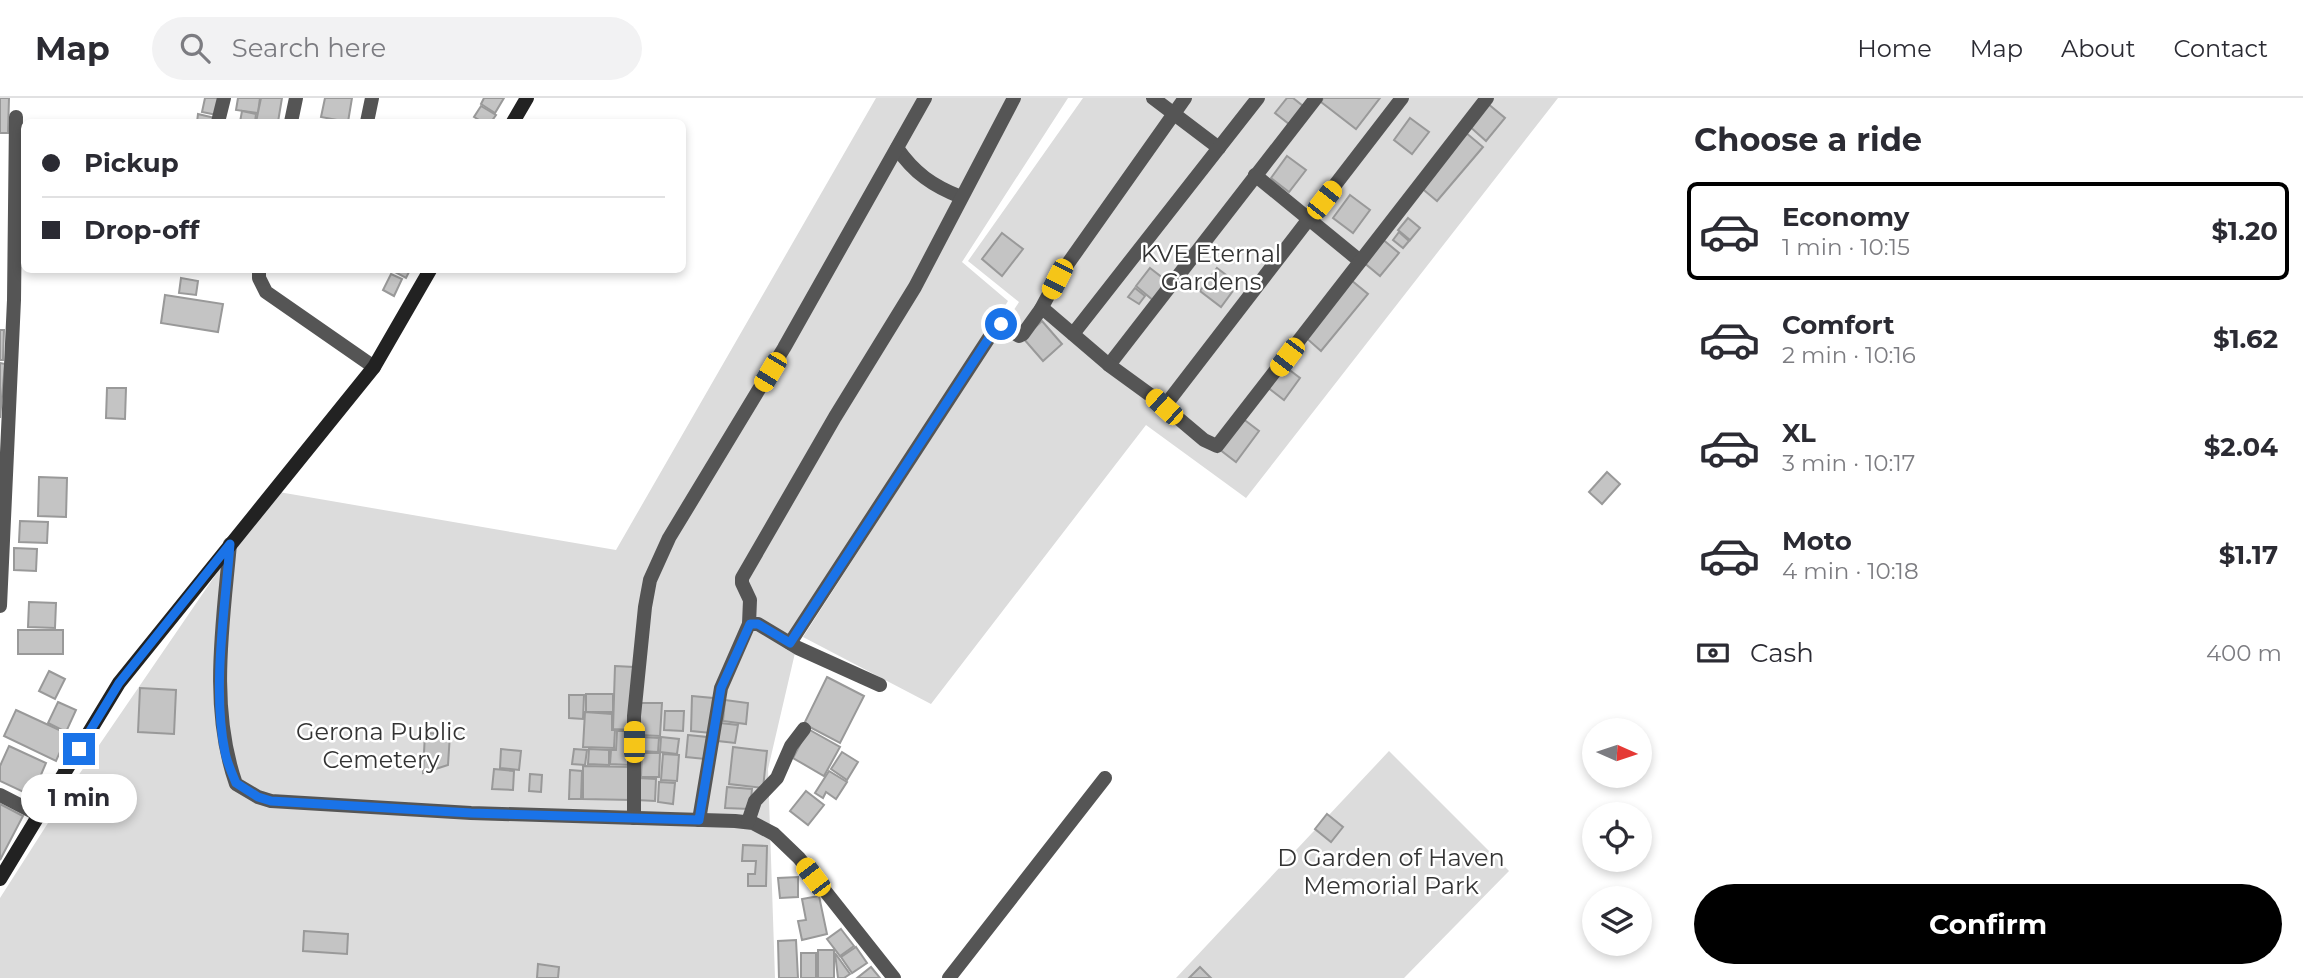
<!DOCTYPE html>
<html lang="en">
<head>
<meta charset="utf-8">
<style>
	body { margin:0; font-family:Montserrat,sans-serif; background:#f2f2f3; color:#2b2b33; height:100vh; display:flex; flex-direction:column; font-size:26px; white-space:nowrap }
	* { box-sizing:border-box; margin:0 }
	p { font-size:23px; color:#7c7c81 }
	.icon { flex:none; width:38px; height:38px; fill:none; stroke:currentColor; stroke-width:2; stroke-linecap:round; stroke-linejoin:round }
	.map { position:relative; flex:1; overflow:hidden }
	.panel { display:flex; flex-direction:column; background:#fff; width:630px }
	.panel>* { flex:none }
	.top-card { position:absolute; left:21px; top:21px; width:665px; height:154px; border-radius:10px; box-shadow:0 4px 10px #0003; display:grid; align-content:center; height:154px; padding:0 21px; background:#fff }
	.needle { width:46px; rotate:93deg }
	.fabs { position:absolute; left:1582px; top:620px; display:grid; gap:14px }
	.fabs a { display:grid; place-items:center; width:70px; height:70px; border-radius:50%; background:#fff; box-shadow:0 4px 10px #0003; font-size:35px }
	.end { position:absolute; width:32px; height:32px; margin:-16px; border:9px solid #1a73e8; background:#fff; box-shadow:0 0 0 4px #fff }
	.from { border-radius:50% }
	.bubble { position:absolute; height:49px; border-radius:24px; background:#fff; box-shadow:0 4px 10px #0003; font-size:23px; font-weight:700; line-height:49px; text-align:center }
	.car { position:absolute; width:21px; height:42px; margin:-21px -10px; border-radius:9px; box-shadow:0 0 5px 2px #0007; background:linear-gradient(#f5c518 24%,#345 0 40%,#f5c518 0 76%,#345 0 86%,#f5c518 0) }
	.top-card b { display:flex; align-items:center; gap:24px; height:66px; font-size:26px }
	.top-card b+b { border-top:2px solid #e1e1e2 }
	.top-card i { width:18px; height:18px; background:#2b2b33 }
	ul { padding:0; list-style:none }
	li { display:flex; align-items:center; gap:21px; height:98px; margin:0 14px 10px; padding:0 7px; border:4px solid transparent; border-radius:10px }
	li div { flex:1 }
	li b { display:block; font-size:26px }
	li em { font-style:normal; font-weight:700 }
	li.selected { border-color:#000 }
	li>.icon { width:63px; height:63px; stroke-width:1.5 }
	h2 { padding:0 21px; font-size:32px; line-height:84px }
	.pay { display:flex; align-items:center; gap:18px; height:77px; padding:0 21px; font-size:26px }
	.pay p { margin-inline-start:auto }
	.action { display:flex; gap:14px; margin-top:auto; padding:14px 21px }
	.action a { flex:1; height:80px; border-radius:42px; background:#000; color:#fff; font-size:28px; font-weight:700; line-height:80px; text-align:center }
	header { display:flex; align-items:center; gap:42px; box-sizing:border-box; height:98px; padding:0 35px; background:#fff; border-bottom:2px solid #e1e1e2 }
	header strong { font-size:33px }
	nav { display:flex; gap:38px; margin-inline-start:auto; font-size:24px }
	.search { width:490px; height:63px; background:#f2f2f3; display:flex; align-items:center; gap:18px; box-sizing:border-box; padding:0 24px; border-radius:38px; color:#7c7c81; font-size:26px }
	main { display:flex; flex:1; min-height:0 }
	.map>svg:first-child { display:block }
	.green { fill:#dcdcdc }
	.building { fill:#c4c4c4; stroke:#999; stroke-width:2 }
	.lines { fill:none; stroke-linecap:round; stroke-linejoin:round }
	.lane { stroke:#555; stroke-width:14 }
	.street { stroke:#555; stroke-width:14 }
	.secondary { stroke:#222; stroke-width:14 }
	.route { stroke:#1a73e8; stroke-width:9 }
	.labels { text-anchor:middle; stroke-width:5; stroke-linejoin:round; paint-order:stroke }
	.park-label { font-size:24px; fill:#333; stroke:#fff }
</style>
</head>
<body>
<header>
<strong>Map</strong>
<div class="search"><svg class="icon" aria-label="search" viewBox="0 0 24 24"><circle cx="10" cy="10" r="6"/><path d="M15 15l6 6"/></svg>Search here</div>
<nav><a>Home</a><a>Map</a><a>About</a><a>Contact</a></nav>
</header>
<main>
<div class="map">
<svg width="1673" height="880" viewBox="0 0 1673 880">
	<rect width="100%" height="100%" fill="#fff"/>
	<!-- green -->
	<g class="green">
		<polygon points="876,0 1068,0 962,164 1008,203 798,542 768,671 775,880 0,880 0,800 80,675 273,393 616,452"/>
		<polygon points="1083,0 1558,0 1246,400 1146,327 931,606 803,539 1019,204 968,163"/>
		<polygon points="1389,653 1509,773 1404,880 1176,880"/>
	</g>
	<!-- building -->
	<g class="building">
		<polygon points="0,0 9,0 8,35 0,35"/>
		<polygon points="205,0 220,0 217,17 202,14"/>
		<polygon points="238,0 260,0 258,15 236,12"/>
		<polygon points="261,0 282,0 278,24 256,24"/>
		<polygon points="325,0 352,0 348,24 321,19"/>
		<polygon points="484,0 504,0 495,15 481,6"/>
		<polygon points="1287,0 1293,0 1303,8 1289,26 1275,15"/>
		<polygon points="1323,0 1380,0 1356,31 1321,4"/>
		<polygon points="1487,5 1505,20 1486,43 1468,27"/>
		<polygon points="481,8 496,17 491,24 483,24 474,19"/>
		<polygon points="242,13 256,16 255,24 240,24"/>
		<polygon points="198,16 215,20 214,24 197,24"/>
		<polygon points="1410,20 1429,34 1412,56 1394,42"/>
		<polygon points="1465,34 1483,49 1437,103 1419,88"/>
		<polygon points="1287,58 1306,72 1289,94 1271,80"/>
		<polygon points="1350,97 1370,112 1353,135 1333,120"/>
		<polygon points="1408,120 1420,130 1410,142 1398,132"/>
		<polygon points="1399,134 1409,143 1403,150 1393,142"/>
		<polygon points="1002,135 1023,151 1002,178 982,161"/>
		<polygon points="1381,140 1399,155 1380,178 1362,163"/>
		<polygon points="1150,170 1168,184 1154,203 1136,188"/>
		<polygon points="1217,170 1238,186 1221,209 1200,193"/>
		<polygon points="394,172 410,172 406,180 393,173"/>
		<polygon points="391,176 402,181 394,198 383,192"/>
		<polygon points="181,180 198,183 196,197 179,195"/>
		<polygon points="1351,182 1368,196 1321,253 1304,238"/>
		<polygon points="1135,190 1145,198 1139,206 1128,199"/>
		<polygon points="165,197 223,206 218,234 161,225"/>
		<polygon points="1042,223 1062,246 1043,263 1023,240"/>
		<polygon points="0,232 4,232 3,262 0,262"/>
		<polygon points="0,265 5,266 0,320"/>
		<polygon points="1283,267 1300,280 1284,302 1267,289"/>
		<polygon points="107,290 126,290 125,321 106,320"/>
		<polygon points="1242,320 1259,333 1236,364 1219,351"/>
		<polygon points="1607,374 1620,386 1602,406 1589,394"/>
		<polygon points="39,379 67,380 66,419 38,418"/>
		<polygon points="20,423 48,424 47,445 19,444"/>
		<polygon points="14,450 37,451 36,473 14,472"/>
		<polygon points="29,504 56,505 55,530 28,529"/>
		<rect x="18" y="532" width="45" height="24"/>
		<polygon points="615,568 634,569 632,632 613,631"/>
		<polygon points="49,573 65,581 55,601 39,593"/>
		<polygon points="827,579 864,598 840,645 804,626"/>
		<polygon points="140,590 176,592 174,636 138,634"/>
		<rect x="586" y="596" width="27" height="18"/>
		<polygon points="569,597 584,597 583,621 569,620"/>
		<polygon points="692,598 713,600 711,635 691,633"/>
		<polygon points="725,602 748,605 746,626 723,623"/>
		<polygon points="58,604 76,612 66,634 48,625"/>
		<polygon points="640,605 662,605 660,638 639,637"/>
		<polygon points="16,612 68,636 56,663 4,638"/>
		<polygon points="665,613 684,613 683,633 664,632"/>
		<polygon points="585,614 612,616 612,632 615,632 614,650 583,649"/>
		<polygon points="720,625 738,627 735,645 718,643"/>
		<polygon points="808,631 840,649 824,678 793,660"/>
		<polygon points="617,633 632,633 630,667 610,666 611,652 616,652"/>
		<polygon points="425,635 450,636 448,667 423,675"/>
		<polygon points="688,637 707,639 705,661 686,659"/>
		<polygon points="642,639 659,640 658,654 641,653"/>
		<polygon points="661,639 679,641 677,656 660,654"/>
		<polygon points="9,648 46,665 32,698 0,683 0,668"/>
		<polygon points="733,649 767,653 763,690 729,686"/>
		<polygon points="501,651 521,653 519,672 500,670"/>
		<polygon points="574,651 587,652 585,667 572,666"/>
		<polygon points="589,651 609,652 609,667 588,666"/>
		<polygon points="842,654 858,664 847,682 831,671"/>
		<polygon points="642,655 660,655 659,679 641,679"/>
		<polygon points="663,656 679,657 677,683 661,682"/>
		<polygon points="583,668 632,669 632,702 583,701"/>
		<polygon points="494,671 514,673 513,692 492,691"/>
		<polygon points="570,672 582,673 581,701 569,701"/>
		<polygon points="829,673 847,684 836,701 826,694 823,700 815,695"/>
		<polygon points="530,676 542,677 541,694 529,693"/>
		<polygon points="639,680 656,681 655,703 637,702"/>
		<polygon points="659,684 675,685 673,706 658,704"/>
		<polygon points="727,689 752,691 750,711 725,710"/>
		<polygon points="806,693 824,707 808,727 790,713"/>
		<polygon points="0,706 23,718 0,762"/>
		<polygon points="1327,716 1343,729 1331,744 1315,731"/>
		<polygon points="743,747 767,748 766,788 748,788 748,776 755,776 756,763 742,763"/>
		<polygon points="798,779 798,799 780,800 778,780"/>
		<polygon points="819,798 827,836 802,842 798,823 806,822 802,801"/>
		<polygon points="841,831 854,848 840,858 827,841"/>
		<polygon points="304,833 348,836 347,856 303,853"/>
		<polygon points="796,842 798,880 779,880 778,843"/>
		<polygon points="856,849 867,865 852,875 841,859"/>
		<rect x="818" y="852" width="16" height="28"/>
		<rect x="801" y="855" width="15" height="25"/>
		<polygon points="835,855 850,876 844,880 838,880"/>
		<polygon points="538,866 559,869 558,880 537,880"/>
		<polygon points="871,869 880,880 857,880"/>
		<polygon points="1200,869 1211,880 1189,880"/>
	</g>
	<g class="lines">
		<!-- lane -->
		<g class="lane">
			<polyline points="1153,0 1219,50"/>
			<path d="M897,50C914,75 933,88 961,99"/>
			<polyline points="1255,77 1360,163"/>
			<polyline points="1041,211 1057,181 1185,0"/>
			<polyline points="1073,236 1258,0"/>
			<polyline points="1109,267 1316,0"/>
			<polyline points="1164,309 1402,0"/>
			<polyline points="749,526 750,502 742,485 742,480 835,319 915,189 1014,0"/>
			<polyline points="790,545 998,226 1019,238 1023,236 1041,211 1047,214 1109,267 1153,299 1204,342 1217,348 1487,0"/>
			<polyline points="634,720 634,618 645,509 650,482 669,440 784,250 925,0"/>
			<polyline points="699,722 721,590 749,526 758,526 798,550 880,587"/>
			<polyline points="949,880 1105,680"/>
		</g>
		<!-- street -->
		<g class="street">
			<polyline points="218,24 224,0"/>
			<polyline points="291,24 296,0"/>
			<polyline points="367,24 372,0"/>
			<polyline points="259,172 259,180 266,194 374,269"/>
			<path d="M230,446C223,525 209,609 236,686L258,699L271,703L471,715L735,723L753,725L774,736L799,760L894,880"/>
			<polyline points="0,508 14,202 16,19"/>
			<polyline points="0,697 39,717"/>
			<polyline points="748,724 755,703 777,680 791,648 804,631"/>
		</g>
		<!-- secondary -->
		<g class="secondary">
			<polyline points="513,24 527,0"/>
			<polyline points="0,781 119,585 374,269 430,172"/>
		</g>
	</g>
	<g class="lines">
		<!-- route -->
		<path class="route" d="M79,651L119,585L230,446C225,511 212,591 225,654C227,665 232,675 236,685L258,699L271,703L471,715L699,722L721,590L750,526H758L790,545L998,226H1001"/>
	</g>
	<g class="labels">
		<!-- park labels -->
		<g class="park-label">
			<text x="1211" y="164">KVE Eternal<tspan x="1211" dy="28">Gardens</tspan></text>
			<text x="381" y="642">Gerona Public<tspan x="381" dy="28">Cemetery</tspan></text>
			<text x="1391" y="768">D Garden of Haven<tspan x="1391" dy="28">Memorial Park</tspan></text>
		</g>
	</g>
</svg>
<div class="fabs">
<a><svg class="needle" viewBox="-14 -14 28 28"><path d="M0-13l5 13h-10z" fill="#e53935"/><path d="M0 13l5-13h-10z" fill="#7c7c81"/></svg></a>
<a><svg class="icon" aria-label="locate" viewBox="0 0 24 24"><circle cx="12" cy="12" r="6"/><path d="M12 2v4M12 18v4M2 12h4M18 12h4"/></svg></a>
<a><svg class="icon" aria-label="layers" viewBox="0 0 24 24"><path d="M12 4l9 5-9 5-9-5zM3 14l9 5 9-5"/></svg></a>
</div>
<i class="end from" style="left:1001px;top:226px"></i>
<i class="end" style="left:79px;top:651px"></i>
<div class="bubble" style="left:21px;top:676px;width:116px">1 min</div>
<i class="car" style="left:1324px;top:102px;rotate:38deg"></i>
<i class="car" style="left:1057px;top:181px;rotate:207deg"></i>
<i class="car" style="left:1287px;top:259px;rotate:217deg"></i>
<i class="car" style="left:770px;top:274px;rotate:211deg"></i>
<i class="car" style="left:1164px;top:309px;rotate:312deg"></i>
<i class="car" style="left:634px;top:644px;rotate:0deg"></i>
<i class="car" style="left:813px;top:779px;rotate:323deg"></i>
<div class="top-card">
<b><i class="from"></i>Pickup</b>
<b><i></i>Drop-off</b>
</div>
</div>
<section class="panel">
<h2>Choose a ride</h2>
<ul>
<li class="selected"><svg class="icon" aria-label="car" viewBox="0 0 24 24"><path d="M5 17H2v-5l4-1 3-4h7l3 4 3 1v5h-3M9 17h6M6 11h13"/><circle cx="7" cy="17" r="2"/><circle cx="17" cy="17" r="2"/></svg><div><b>Economy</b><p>1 min · 10:15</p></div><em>$1.20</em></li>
<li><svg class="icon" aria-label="car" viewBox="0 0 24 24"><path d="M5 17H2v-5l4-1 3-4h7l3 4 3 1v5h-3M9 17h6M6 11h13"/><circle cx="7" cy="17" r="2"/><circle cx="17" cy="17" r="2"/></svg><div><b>Comfort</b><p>2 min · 10:16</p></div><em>$1.62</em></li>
<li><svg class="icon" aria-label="car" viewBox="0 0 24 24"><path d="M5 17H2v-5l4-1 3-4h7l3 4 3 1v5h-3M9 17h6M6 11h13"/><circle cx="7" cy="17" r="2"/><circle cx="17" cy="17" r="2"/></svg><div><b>XL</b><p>3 min · 10:17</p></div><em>$2.04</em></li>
<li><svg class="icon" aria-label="car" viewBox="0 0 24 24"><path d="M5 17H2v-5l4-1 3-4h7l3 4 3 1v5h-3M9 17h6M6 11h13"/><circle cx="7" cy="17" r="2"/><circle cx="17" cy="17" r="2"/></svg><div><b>Moto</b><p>4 min · 10:18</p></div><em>$1.17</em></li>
</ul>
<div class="pay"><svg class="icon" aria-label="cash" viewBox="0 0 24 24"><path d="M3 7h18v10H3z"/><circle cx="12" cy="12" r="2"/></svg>Cash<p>400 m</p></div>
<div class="action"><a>Confirm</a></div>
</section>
</main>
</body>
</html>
